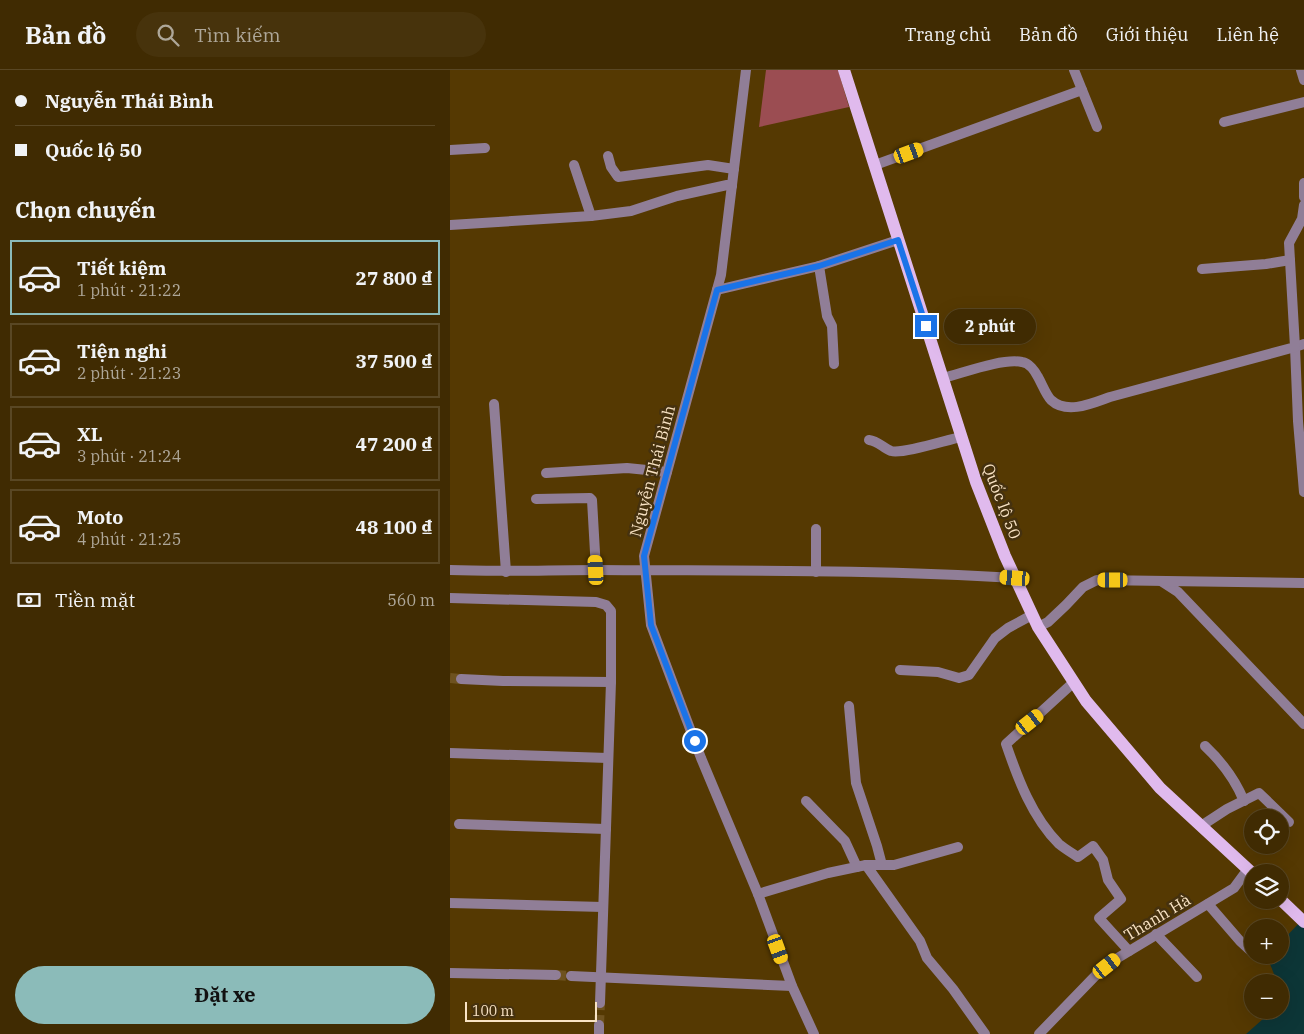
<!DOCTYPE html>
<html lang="vi">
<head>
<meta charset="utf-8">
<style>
	body { margin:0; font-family:"IBM Plex Serif",serif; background:#47330c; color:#f1f3f6; height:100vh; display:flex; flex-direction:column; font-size:19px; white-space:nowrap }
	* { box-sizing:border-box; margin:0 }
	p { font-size:16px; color:#aea799 }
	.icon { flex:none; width:28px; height:28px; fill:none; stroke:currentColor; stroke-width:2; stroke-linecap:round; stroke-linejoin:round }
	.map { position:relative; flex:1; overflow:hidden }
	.drawer { display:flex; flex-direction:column; background:#402b02; width:450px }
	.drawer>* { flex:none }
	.banner { display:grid; align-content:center; height:110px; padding:0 15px; background:#402b02 }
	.fabs { position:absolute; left:794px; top:739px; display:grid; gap:10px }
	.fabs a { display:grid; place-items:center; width:45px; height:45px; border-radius:50%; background:#402b02; box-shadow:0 5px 20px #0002,0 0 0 1px #594724; font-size:25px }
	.scale { position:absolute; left:15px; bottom:12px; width:132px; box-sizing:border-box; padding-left:5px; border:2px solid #f9e3c4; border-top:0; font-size:14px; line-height:18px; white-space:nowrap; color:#f9e3c4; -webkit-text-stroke:4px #45310f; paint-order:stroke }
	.end { position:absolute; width:22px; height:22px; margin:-11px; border:6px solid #1a73e8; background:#fff; box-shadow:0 0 0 2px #fff }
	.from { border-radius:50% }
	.bubble { position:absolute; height:35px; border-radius:18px; background:#402b02; box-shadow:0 5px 20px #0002,0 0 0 1px #594724; font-size:16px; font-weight:700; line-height:35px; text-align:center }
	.car { position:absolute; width:15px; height:30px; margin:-15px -8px; border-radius:6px; box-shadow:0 0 4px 1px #0007; background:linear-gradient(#f5c518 24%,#345 0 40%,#f5c518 0 76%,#345 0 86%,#f5c518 0) }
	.banner b { display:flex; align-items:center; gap:18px; height:48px; font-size:19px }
	.banner b+b { border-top:1px solid #594724 }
	.banner i { width:12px; height:12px; background:#f1f3f6 }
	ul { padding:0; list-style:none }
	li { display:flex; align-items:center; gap:15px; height:75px; margin:0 10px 8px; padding:0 5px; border:2px solid #594724; border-radius:0px }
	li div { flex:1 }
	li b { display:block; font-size:19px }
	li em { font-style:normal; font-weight:700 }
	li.selected { border-color:#8bbbb9 }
	li>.icon { width:45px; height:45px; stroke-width:1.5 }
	h2 { padding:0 15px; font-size:22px; line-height:60px }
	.pay { display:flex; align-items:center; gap:12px; height:55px; padding:0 15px; font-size:19px }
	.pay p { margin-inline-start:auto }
	.cta { display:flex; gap:10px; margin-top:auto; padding:10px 15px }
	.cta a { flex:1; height:58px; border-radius:30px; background:#8bbbb9; color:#111; font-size:20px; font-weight:700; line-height:58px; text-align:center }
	header { display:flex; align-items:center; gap:30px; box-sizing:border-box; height:70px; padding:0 25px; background:#402b02; border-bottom:1px solid #594724 }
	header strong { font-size:24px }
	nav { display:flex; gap:28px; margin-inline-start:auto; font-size:18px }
	.search { width:350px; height:45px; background:#47330c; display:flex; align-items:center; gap:12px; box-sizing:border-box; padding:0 18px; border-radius:28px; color:#aea799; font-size:19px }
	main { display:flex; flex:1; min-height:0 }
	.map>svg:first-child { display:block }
	.green { fill:#9b4d52 }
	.water { fill:#0d3637 }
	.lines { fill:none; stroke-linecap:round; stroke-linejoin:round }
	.minor-tunnel { stroke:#6e521f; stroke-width:10; stroke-dasharray:10 5; stroke-linecap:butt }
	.minor { stroke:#907e97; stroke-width:10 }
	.major { stroke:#e0baed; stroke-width:12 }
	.route { stroke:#1a73e8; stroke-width:6 }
	.labels { text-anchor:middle; stroke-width:5; stroke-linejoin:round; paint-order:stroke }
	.street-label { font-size:16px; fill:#f9e3c4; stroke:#45310f }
</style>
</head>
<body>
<header>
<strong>Bản đồ</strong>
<div class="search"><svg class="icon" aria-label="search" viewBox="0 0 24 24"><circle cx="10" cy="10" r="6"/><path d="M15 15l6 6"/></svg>Tìm kiếm</div>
<nav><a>Trang chủ</a><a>Bản đồ</a><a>Giới thiệu</a><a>Liên hệ</a></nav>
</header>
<main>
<section class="drawer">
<div class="banner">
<b><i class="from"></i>Nguyễn Thái Bình</b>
<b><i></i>Quốc lộ 50</b>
</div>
<h2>Chọn chuyến</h2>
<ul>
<li class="selected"><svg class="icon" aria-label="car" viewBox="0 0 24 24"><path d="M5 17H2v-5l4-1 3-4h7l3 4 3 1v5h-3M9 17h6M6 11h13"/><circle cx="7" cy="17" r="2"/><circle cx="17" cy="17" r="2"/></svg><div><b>Tiết kiệm</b><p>1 phút · 21:22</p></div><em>27 800 ₫</em></li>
<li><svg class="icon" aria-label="car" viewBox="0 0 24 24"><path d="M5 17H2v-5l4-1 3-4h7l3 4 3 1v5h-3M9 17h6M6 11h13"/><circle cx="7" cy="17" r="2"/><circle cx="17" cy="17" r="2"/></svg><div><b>Tiện nghi</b><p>2 phút · 21:23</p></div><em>37 500 ₫</em></li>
<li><svg class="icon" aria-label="car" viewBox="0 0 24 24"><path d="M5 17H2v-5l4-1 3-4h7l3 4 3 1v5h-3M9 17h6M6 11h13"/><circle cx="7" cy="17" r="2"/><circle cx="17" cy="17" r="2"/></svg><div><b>XL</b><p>3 phút · 21:24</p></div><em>47 200 ₫</em></li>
<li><svg class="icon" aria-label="car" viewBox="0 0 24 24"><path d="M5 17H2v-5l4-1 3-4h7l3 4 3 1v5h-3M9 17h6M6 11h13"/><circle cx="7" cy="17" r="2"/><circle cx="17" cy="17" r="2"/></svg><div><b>Moto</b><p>4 phút · 21:25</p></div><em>48 100 ₫</em></li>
</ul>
<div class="pay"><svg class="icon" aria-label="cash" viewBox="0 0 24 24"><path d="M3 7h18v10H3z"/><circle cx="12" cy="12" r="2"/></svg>Tiền mặt<p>560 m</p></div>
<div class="cta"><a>Đặt xe</a></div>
</section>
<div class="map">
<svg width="854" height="964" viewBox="0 0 854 964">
	<rect width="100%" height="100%" fill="#553902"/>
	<!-- green -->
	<polygon class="green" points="316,0 388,0 399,37 309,57"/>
	<!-- water -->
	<polygon class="water" points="854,848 854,964 796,964 813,949 817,940 830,940 830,912 827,912 817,886 830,885 830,873"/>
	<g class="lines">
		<!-- minor-tunnel -->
		<g class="minor-tunnel">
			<polyline points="0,608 11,609"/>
			<polyline points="106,905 121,906"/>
			<polyline points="149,955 150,933"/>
		</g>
		<!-- minor -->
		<g class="minor">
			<polyline points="296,0 271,205 194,486 201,555 251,688 308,824 342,916 364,964"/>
			<polyline points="624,0 647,57"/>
			<polyline points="851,0 854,10"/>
			<polyline points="774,52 854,32"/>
			<polyline points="0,80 35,78"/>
			<polyline points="158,86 161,97 168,107 258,95 284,99"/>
			<polyline points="124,95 141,146"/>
			<polyline points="425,95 632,20"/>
			<polyline points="854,113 854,127"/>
			<polyline points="0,155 141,146 181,141 227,126 277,115 282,116"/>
			<polyline points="369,196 377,246 382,256 384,294"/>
			<polyline points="752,199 816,194 840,190"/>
			<polyline points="267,220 369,196 448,170"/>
			<polyline points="854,274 845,277 848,351 854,422"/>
			<path d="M493,308C513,303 552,288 572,292C579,293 585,301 588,307C592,314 596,325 601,330C617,345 643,333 660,327L845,277L839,173L852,149L854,135"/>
			<polyline points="44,334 56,502"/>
			<path d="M419,370C428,371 433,378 441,381C454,384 496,370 511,367"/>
			<polyline points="96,403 177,398 217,402"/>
			<polyline points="86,429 140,428 142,430 146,500"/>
			<polyline points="366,459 366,502"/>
			<path d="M0,500C49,502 99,500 148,500C287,501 426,499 565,508"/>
			<polyline points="711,511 728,522 854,654"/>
			<polyline points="0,528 146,532 156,535 161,541 161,612 150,933"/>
			<polyline points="588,557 598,552 616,535 633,517 647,510 854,513"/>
			<polyline points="450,600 488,602 509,608 519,605 545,568 558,558 582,545"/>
			<polyline points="11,609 53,611 161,612"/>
			<path d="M624,612L556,674C568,709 582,747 609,774C615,779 622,783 628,787L643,776L653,790L658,810L671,829L649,848L679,881"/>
			<polyline points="399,636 406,713 427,776 432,795"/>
			<path d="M755,676C772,692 785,709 794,731"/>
			<polyline points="0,683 158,688"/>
			<polyline points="356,731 395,771 407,797"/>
			<polyline points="9,754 156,759"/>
			<polyline points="751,756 777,739 809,723 839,752"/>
			<polyline points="416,795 470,871 477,888 503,919 535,964"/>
			<polyline points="308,824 378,803 416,795 444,795 508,777"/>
			<polyline points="0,833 153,837"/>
			<polyline points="758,834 790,871 802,882"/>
			<polyline points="706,864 747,907"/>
			<polyline points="0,903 106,905"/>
			<polyline points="121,906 342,916"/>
			<polyline points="149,964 149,955"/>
			<polyline points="589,964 649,902 666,889 784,818 798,799"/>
		</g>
		<!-- major -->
		<g class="major">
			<polyline points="394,0 526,412 555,486 588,557 636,631 710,718 802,803"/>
			<polyline points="830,829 854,852"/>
		</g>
	</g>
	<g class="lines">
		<!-- route -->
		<polyline class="route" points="245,671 201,555 194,486 267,220 369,196 448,170 476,256"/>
	</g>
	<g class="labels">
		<!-- street labels -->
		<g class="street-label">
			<text transform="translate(202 401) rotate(-75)" y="6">Nguyễn Thái Bình</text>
			<text transform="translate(552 431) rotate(69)" y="6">Quốc lộ 50</text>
			<text transform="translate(707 847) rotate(-31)" y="6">Thanh Hà</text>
		</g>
	</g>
</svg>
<div class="fabs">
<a><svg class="icon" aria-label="locate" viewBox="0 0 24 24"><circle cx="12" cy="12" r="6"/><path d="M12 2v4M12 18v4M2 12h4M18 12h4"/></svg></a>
<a><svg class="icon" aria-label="layers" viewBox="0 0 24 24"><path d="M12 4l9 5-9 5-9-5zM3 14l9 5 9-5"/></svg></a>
<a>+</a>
<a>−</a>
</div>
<div class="scale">100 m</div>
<i class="end from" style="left:245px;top:671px"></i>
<i class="end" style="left:476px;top:256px"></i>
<div class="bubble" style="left:494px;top:239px;width:92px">2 phút</div>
<i class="car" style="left:459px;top:83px;rotate:70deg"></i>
<i class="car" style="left:146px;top:500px;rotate:357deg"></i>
<i class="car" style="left:565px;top:508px;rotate:274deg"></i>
<i class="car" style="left:663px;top:510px;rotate:270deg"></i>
<i class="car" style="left:580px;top:652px;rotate:52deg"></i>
<i class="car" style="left:328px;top:879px;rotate:160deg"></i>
<i class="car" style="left:657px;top:896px;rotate:52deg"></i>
</div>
</main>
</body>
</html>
